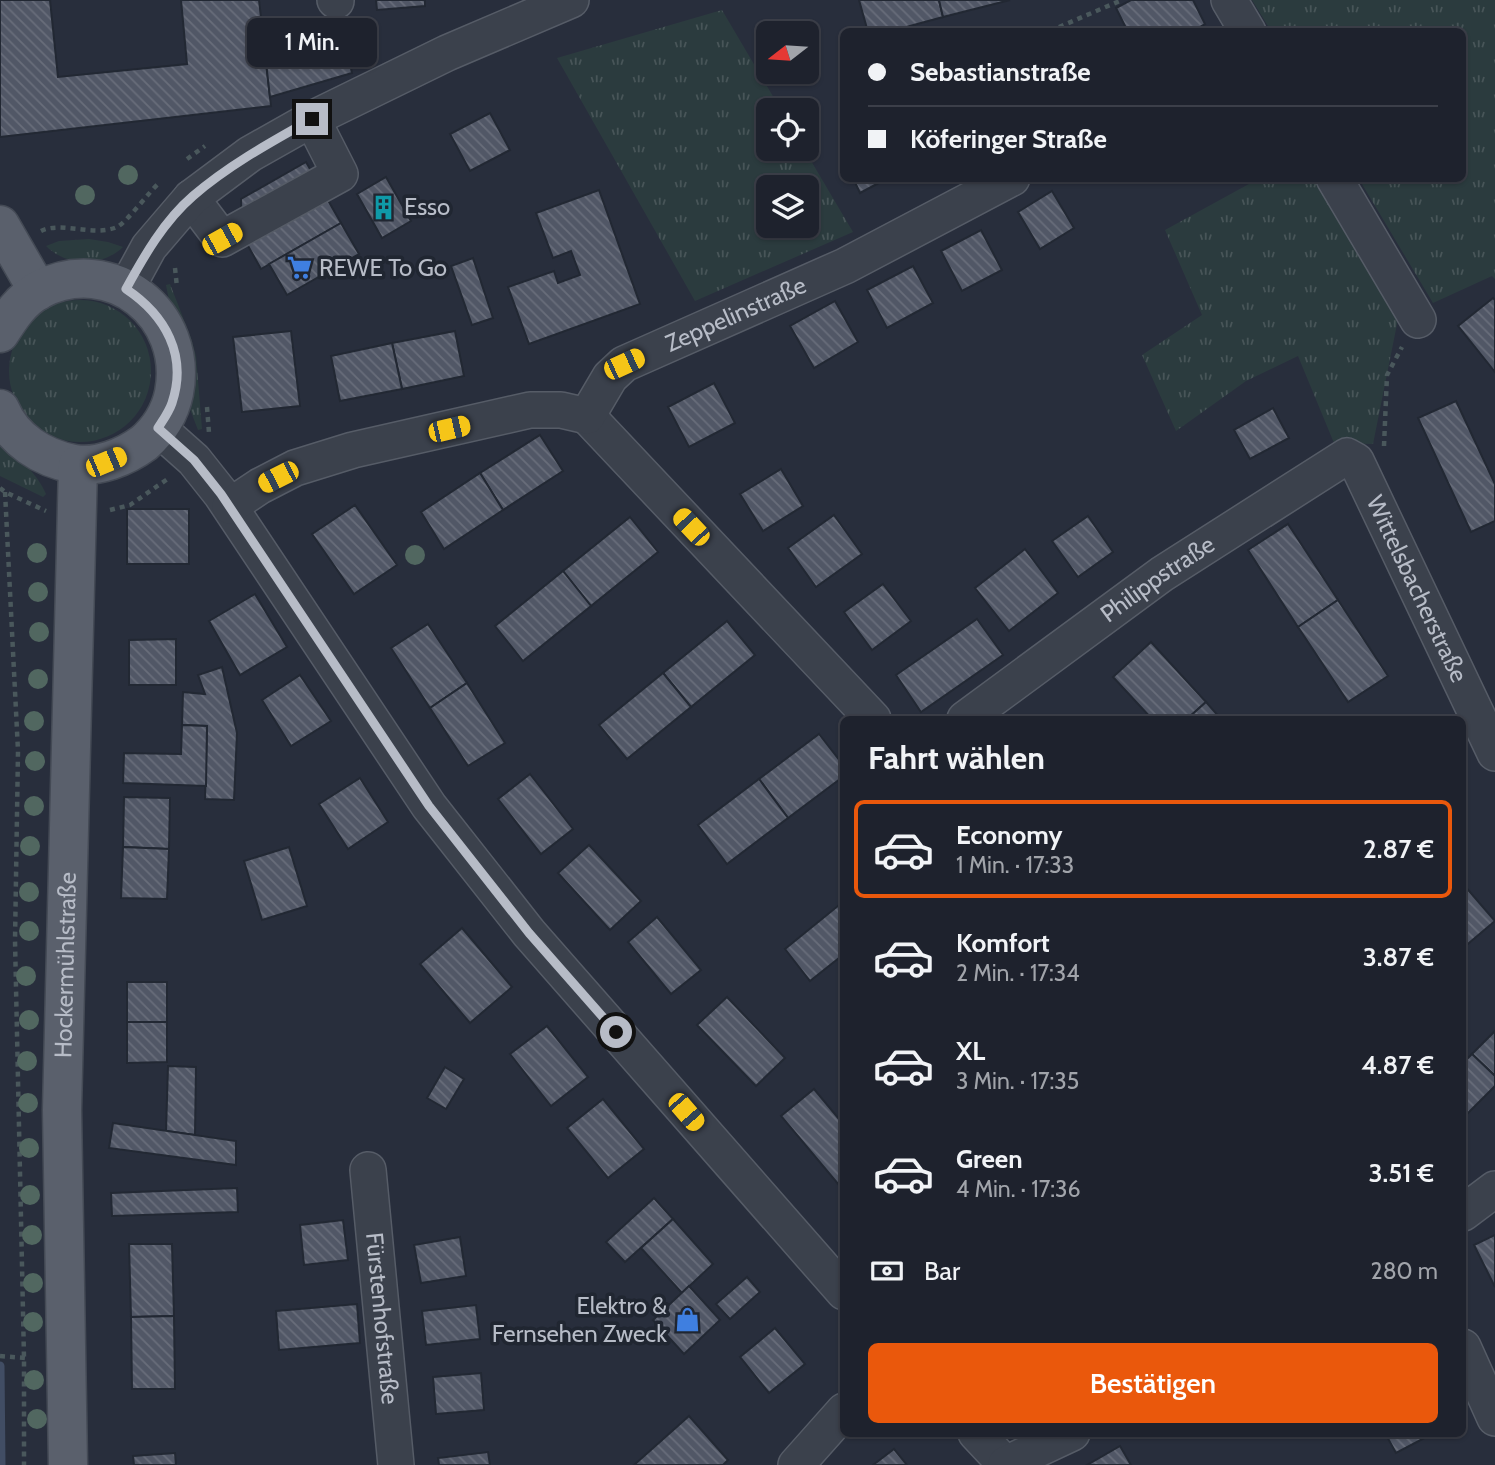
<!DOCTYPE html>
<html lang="de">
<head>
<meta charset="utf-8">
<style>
	body { margin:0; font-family:Cabin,sans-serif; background:#2b2f39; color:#f1f3f6; height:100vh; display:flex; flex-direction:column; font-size:26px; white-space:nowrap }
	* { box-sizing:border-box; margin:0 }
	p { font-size:23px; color:#a1a4aa }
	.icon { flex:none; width:38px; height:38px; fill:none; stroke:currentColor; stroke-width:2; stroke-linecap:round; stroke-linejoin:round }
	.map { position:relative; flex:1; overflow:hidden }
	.drawer { position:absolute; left:840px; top:716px; width:626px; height:721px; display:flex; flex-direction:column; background:#1e222d; border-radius:10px; box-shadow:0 2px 5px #0004,0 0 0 2px #3c3f49 }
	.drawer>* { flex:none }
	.banner { position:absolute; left:840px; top:28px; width:626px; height:154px; border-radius:10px; box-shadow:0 2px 5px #0004,0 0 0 2px #3c3f49; display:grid; align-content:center; height:154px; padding:0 28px; background:#1e222d }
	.needle { width:46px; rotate:253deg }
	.buttons { position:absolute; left:756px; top:21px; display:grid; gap:14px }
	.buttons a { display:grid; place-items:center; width:63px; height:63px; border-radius:10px; background:#1e222d; box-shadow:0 2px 5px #0004,0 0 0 2px #3c3f49; font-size:35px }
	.end { position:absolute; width:32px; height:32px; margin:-16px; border:9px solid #b7bcc7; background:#111; box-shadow:0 0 0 4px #111 }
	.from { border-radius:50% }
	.bubble { position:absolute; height:49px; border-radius:10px; background:#1e222d; box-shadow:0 2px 5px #0004,0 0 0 2px #3c3f49; font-size:23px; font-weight:600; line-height:49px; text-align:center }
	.car { position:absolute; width:21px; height:42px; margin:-21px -10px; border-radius:9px; box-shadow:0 0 5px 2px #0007; background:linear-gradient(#f5c518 24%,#345 0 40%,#f5c518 0 76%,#345 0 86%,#f5c518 0) }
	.banner b { display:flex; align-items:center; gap:24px; height:66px; font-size:26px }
	.banner b+b { border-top:2px solid #3c3f49 }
	.banner i { width:18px; height:18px; background:#f1f3f6 }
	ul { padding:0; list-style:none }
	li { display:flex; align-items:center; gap:21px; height:98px; margin:0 14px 10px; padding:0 14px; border:4px solid transparent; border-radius:10px }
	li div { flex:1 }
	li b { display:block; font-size:26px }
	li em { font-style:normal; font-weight:600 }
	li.current { border-color:#ea580c }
	li>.icon { width:63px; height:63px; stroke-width:1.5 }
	h2 { padding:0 28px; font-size:32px; line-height:84px }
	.pay { display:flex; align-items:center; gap:18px; height:77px; padding:0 28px; font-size:26px }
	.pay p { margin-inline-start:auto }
	.button { display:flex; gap:14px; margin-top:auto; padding:14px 28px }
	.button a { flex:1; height:80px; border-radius:10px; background:#ea580c; color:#fff; font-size:28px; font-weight:600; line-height:80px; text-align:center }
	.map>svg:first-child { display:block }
	.grass { fill:url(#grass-tufts); fill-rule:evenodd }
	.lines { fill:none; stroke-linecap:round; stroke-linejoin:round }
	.stream { stroke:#414d64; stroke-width:9 }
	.building { fill:url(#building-back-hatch); stroke:#222833; stroke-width:2 }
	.minor-casing { stroke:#565c67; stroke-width:38 }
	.major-casing { stroke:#444a55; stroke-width:41 }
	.path { stroke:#4a585c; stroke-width:4.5; stroke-dasharray:5 5; stroke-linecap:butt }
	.minor { stroke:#3b414c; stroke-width:35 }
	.major { stroke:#5a606c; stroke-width:38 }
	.tree { fill:#516760 }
	.route { stroke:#b7bcc7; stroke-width:9 }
	.labels { text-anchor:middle; stroke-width:7; stroke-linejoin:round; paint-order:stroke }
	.poi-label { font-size:24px; fill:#b7bcc7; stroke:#202631; text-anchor:start }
	.street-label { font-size:24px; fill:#b7bcc7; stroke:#202631 }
</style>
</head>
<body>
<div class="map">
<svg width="1495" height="1465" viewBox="0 0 1495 1465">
	<defs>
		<pattern id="grass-tufts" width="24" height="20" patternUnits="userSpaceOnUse" patternTransform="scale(1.75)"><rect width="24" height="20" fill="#2b3b3e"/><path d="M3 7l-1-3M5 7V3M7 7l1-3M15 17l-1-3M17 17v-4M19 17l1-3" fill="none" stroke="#485558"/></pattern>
		<pattern id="building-back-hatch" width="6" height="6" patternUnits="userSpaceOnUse" patternTransform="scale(1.75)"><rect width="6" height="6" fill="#515766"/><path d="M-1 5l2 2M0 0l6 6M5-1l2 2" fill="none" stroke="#686d7a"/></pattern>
	</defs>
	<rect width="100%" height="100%" fill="#282e3c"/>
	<!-- grass -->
	<g class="grass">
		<polygon points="1252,0 1495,0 1495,279 1492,276 1433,303 1359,179 1463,178 1463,32 1271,31"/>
		<path d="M722,10L781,110H768V149H804L853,232L695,301L557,58ZM807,187V226H768V187Z"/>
		<polygon points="1258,179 1317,179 1399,314 1373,444 1334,443 1298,356 1246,381 1176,431 1142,355 1202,315 1165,230"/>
		<path d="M89,239L108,242L123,247C102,267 67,267 46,246L59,241Z"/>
		<polygon points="170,284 191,338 196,356 202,429 198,430 188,404 169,300 166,285"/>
		<circle cx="80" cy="371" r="71"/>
		<path d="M0,444C19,459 36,471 46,494L43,497L0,476Z"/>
	</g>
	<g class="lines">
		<!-- stream -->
		<polyline class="stream" points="0,1366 1,1465"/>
	</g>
	<!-- building -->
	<g class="building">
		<polygon points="0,0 50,0 58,77 187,64 181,0 259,0 271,106 0,137"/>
		<polygon points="376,0 425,0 425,6 377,10"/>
		<polygon points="859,0 939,0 943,17 888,32 868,32"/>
		<polygon points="939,0 1010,0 943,17"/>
		<polygon points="1131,0 1193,0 1205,24 1191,32 1128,32 1116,8"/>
		<polygon points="342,27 352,73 270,97 264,45"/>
		<polygon points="490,113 510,150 470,171 450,134"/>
		<polygon points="306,162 341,223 261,269 242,235 241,199"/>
		<polygon points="386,177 411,221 382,238 357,194"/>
		<polygon points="853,178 888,178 860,193"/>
		<polygon points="599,190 640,304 529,344 508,287 554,271 558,283 580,275 571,251 553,258 536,213"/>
		<polygon points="1052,191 1074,228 1040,249 1018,212"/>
		<polygon points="341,223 359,254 287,295 269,264"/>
		<polygon points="981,230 1002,270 962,291 941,251"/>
		<polygon points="473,258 493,318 472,325 451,266"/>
		<polygon points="913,266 933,303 887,328 867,290"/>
		<polygon points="1493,298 1495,300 1495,372 1458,326"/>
		<polygon points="835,301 858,342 814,368 790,326"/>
		<polygon points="291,331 300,406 242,412 233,337"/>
		<polygon points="455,331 464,376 402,389 392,343"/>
		<polygon points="392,343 402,389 340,401 331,356"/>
		<polygon points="714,383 735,423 689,447 668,407"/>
		<polygon points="1456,401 1495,484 1495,521 1471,532 1418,418"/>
		<polygon points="1273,408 1289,438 1250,459 1234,430"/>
		<polygon points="540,435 563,471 503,510 480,473"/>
		<polygon points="781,469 803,506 763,531 740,494"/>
		<polygon points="480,473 503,510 444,549 421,512"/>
		<polygon points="355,505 397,565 354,594 312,534"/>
		<rect x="127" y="509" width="62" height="55"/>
		<polygon points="834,515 862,554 816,587 788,548"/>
		<polygon points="1088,516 1113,552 1078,577 1052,541"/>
		<polygon points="630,517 658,552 591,606 563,571"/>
		<polygon points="1288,524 1338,600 1298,627 1248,550"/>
		<polygon points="1025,549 1058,593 1009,631 975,588"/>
		<polygon points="563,571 591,606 523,661 495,626"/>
		<polygon points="883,584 911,621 872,650 844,612"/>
		<polygon points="255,594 287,647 240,675 209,621"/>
		<polygon points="1338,600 1388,676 1348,702 1298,627"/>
		<polygon points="977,619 1003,655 921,712 896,675"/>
		<polygon points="727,621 755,655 691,707 663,673"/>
		<polygon points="428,624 467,683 430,708 391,648"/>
		<polygon points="176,639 176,685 129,685 129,640"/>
		<polygon points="1151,642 1206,702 1187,719 1152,719 1113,677"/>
		<polygon points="222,667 237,733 234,800 205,799 207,726 182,725 183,692 205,694 198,675"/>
		<polygon points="663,673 691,707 627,759 599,725"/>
		<polygon points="300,675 331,721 291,746 262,700"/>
		<polygon points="467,683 505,743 468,766 430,708"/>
		<polygon points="1206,702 1221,719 1187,719"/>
		<polygon points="182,725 207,726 206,786 123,783 124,753 181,754"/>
		<polygon points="819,734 844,766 844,776 788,818 759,779"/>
		<polygon points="530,774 573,829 541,854 498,799"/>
		<polygon points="360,778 388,822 348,849 319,804"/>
		<polygon points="759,779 788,818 727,864 698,825"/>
		<polygon points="124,797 170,798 169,849 123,847"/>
		<polygon points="589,845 641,901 610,930 558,873"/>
		<polygon points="123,847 169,849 167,899 121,898"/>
		<polygon points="289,847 307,906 262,920 244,861"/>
		<polygon points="1463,884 1495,921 1463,948"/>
		<polygon points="844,901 844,954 810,981 785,949"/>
		<polygon points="657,917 701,970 671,994 628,942"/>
		<polygon points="462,928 512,987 470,1023 420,964"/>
		<rect x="127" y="982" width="40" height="40"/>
		<polygon points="727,997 785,1058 756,1086 697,1025"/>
		<polygon points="127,1022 167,1022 167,1062 127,1063"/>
		<polygon points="547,1026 588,1077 551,1106 510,1054"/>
		<polygon points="1495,1031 1495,1076 1472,1054"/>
		<polygon points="1472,1054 1495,1076 1495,1086 1463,1118 1463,1063"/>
		<polygon points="168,1066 196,1067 195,1135 166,1131"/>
		<polygon points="445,1067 464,1079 446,1109 427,1098"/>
		<polygon points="814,1089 844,1125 844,1191 781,1116"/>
		<polygon points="603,1099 644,1149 608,1178 567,1128"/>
		<polygon points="113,1123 236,1141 236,1165 109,1148"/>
		<polygon points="237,1188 238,1212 112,1216 111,1193"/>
		<polygon points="654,1198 673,1219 625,1262 606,1242"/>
		<polygon points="673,1219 713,1264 682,1293 641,1248"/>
		<polygon points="343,1220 348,1260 304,1265 300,1225"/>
		<polygon points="1495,1235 1495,1287 1474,1245"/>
		<polygon points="460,1237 466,1276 421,1283 414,1245"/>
		<polygon points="129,1244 172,1244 174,1316 131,1317"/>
		<polygon points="747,1277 760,1292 730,1319 716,1304"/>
		<polygon points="689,1286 720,1320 684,1354 653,1320"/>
		<polygon points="357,1304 360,1343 279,1350 276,1311"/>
		<polygon points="476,1305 480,1339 426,1345 422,1311"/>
		<polygon points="174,1316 175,1389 132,1389 131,1317"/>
		<polygon points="775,1328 805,1364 769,1393 740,1357"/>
		<polygon points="481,1373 484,1410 436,1414 433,1377"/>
		<polygon points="689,1416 728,1460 723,1465 634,1465"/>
		<polygon points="1385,1433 1434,1433 1396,1453"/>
		<polygon points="1120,1446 1131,1465 1087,1465"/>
		<polygon points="894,1449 907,1465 873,1465"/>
		<polygon points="488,1452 490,1465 439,1465 438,1458"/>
		<polygon points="175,1453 176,1465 134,1465 133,1456"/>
	</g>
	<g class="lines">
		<defs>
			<g id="minor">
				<polyline points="335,0 336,1"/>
				<polyline points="1229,0 1248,32"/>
				<polyline points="1334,178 1418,320"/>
				<polyline points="191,198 222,239 340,174 312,119"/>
				<polyline points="126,289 149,247 191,198 250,154 312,119 447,53 571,0"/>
				<polyline points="587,416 873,719"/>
				<polyline points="158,428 194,460 221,494 429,806 529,933 844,1292"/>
				<path id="s1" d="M230,506L260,486L295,468L353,450L530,410H561L587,416L610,377L624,364L845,266L1012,178"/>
				<path id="s2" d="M965,719L1162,574L1347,456L1356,461L1495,753"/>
				<path id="s3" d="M368,1170L396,1465"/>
				<polyline points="1463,1213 1495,1189"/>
				<polyline points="1463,1347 1495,1418"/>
				<polyline points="976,1433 1006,1465"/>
				<polyline points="1006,1464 1072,1433"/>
				<polyline points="796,1465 844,1411"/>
			</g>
			<g id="major">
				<polyline points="0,225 38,291"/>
				<path d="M0,333C10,317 21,300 39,290C112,252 189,315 174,393C170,412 159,430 144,443C125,457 98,468 74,464C42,458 13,440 0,409"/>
				<path id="s4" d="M68,1465L62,1110L78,465"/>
			</g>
		</defs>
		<!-- minor casing -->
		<use href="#minor" class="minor-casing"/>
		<!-- major casing -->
		<use href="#major" class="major-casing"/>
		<!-- path -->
		<g class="path">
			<polyline points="1059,27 1122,0"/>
			<polyline points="187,159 205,146"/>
			<path d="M41,231C61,221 94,237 117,227C127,222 149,192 159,183"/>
			<polyline points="175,268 177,287"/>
			<polyline points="207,407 209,433"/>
			<polyline points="1384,446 1387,375 1402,347"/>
			<polyline points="0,488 5,492 46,511"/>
			<polyline points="5,492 18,751 15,941 24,1358 24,1465"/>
			<polyline points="110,510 130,505 169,478"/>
			<polyline points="0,1356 26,1358"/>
		</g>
		<!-- minor -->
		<use href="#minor" class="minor"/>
		<!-- major -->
		<use href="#major" class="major"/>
	</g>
	<!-- trees -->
	<g class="tree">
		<circle cx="128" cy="175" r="10"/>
		<circle cx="85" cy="195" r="10"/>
		<circle cx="37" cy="553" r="10"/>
		<circle cx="415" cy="555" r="10"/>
		<circle cx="38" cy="592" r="10"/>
		<circle cx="39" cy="632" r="10"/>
		<circle cx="38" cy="679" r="10"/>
		<circle cx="34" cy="721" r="10"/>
		<circle cx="35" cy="761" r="10"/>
		<circle cx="34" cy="806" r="10"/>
		<circle cx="30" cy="846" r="10"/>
		<circle cx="29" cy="892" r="10"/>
		<circle cx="29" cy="931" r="10"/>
		<circle cx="26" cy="976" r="10"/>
		<circle cx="29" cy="1020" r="10"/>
		<circle cx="27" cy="1061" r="10"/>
		<circle cx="28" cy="1103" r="10"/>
		<circle cx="29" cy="1148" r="10"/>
		<circle cx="30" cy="1195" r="10"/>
		<circle cx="32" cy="1235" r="10"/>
		<circle cx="33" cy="1283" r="10"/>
		<circle cx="33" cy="1322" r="10"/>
		<circle cx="34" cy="1380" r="10"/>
		<circle cx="37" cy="1419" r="10"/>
	</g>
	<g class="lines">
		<!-- route -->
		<path class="route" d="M312,119C271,142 229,165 193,196C164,221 144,256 126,289C165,315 188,355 172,403C169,412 163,420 158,428L194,460L221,494L429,806L529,933L616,1032"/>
	</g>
	<!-- icons -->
	<defs>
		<symbol id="building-bare" viewBox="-9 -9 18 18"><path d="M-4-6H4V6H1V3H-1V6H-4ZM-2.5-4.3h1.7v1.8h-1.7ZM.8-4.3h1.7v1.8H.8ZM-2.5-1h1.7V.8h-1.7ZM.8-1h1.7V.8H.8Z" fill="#0f9aa8" stroke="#202631" stroke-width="2.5" paint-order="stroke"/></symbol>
		<symbol id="supermarket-bare" viewBox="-9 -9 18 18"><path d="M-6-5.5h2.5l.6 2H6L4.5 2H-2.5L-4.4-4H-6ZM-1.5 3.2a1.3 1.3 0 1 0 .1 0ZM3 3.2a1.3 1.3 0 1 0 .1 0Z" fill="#3f7fe0" stroke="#202631" stroke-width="2.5" paint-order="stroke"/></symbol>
		<symbol id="shop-bare" viewBox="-9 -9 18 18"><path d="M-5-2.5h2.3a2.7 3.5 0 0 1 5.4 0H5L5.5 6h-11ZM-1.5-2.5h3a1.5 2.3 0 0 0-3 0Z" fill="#3f7fe0" stroke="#202631" stroke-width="2.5" paint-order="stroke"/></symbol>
	</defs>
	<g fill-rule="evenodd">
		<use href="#building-bare" x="366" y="190" width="35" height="35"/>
		<use href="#supermarket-bare" x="282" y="250" width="35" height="35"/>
		<use href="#shop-bare" x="670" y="1302" width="35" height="35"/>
	</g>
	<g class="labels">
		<!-- poi labels -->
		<g class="poi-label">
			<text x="404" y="215">Esso</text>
			<text x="319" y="276">REWE To Go</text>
			<text x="667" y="1314" text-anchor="end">Elektro &amp;<tspan x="667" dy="28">Fernsehen Zweck</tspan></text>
		</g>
		<!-- street labels -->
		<g class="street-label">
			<text dy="8" stroke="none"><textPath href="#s1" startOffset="562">Zeppelinstraße</textPath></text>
			<text dy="8" stroke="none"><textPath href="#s2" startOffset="238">Philippstraße</textPath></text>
			<text dy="8" stroke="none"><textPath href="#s2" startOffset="616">Wittelsbacherstraße</textPath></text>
			<text dy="8" stroke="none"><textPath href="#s4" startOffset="500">Hockermühlstraße</textPath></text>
			<text dy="8" stroke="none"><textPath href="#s3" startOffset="149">Fürstenhofstraße</textPath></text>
		</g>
	</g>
</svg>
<div class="buttons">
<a><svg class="needle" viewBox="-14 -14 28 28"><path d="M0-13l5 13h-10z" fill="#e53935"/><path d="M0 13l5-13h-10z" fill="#a1a4aa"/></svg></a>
<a><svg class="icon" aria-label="locate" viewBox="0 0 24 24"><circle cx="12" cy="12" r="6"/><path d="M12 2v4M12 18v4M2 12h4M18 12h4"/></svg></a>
<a><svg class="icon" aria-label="layers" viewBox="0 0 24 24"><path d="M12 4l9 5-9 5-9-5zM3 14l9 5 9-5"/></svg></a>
</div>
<i class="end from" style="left:616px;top:1032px"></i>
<i class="end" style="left:312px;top:119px"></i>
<div class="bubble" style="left:247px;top:18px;width:130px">1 Min.</div>
<i class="car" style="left:222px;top:239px;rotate:61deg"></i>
<i class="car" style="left:624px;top:364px;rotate:65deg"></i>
<i class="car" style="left:449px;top:429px;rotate:77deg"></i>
<i class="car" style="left:106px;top:462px;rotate:67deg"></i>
<i class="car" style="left:278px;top:477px;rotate:243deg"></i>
<i class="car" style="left:691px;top:527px;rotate:317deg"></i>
<i class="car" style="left:686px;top:1112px;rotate:139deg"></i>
<div class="banner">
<b><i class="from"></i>Sebastianstraße</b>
<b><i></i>Köferinger Straße</b>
</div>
<section class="drawer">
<h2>Fahrt wählen</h2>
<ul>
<li class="current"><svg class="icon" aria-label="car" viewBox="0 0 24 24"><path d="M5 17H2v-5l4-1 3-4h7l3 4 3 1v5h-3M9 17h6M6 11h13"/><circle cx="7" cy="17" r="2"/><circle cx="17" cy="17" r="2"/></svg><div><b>Economy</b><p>1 Min. · 17:33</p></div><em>2.87 €</em></li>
<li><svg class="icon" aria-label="car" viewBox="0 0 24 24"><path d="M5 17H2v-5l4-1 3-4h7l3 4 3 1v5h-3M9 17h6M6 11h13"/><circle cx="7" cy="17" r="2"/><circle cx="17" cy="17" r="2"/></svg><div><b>Komfort</b><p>2 Min. · 17:34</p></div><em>3.87 €</em></li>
<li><svg class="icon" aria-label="car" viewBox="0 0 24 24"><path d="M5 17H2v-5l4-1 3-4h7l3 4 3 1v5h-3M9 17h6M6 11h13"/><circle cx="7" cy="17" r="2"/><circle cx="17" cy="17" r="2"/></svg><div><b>XL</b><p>3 Min. · 17:35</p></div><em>4.87 €</em></li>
<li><svg class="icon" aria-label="car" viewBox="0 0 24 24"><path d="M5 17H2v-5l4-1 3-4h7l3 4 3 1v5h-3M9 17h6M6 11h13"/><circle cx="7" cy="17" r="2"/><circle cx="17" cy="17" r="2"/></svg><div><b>Green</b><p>4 Min. · 17:36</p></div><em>3.51 €</em></li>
</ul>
<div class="pay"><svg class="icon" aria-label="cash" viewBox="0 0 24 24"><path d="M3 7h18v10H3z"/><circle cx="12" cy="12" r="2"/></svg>Bar<p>280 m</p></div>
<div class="button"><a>Bestätigen</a></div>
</section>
</div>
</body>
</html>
